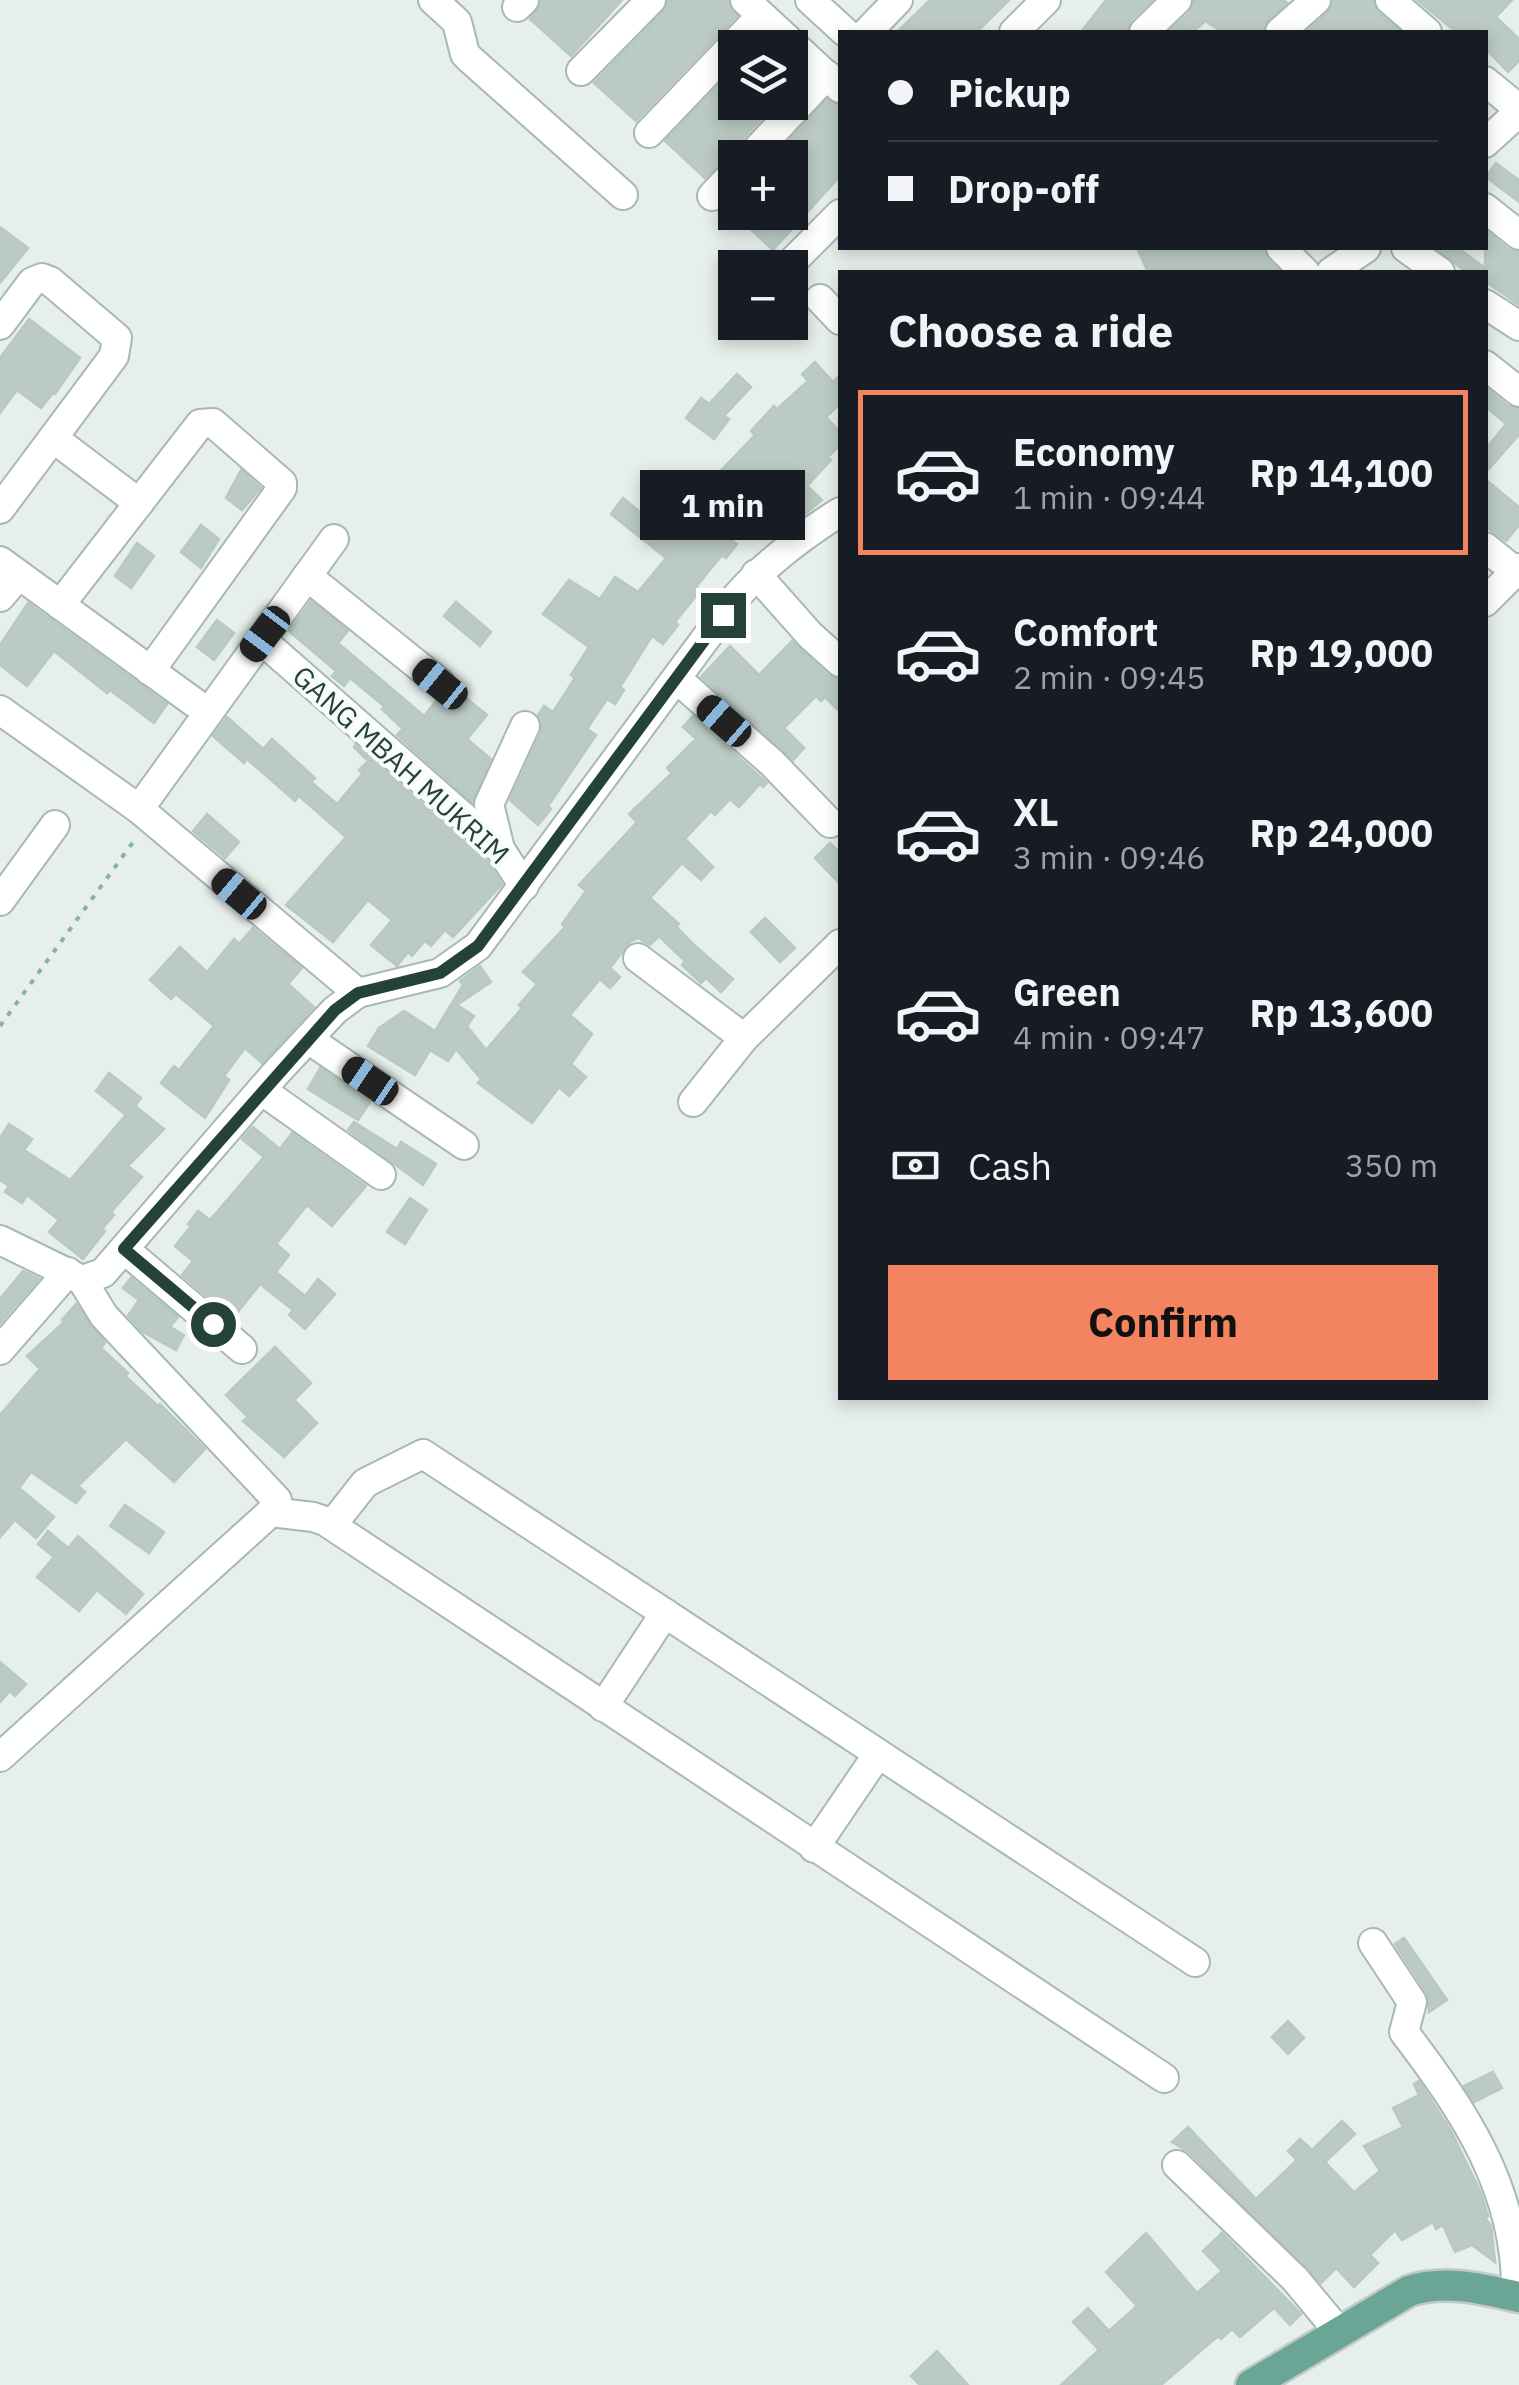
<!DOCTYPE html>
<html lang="en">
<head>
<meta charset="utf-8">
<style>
	body { margin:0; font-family:"IBM Plex Sans",sans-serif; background:#20242c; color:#f1f3f6; height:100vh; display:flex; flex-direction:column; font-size:38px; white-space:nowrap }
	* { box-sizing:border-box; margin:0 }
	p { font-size:32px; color:#9ea1a6 }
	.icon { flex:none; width:55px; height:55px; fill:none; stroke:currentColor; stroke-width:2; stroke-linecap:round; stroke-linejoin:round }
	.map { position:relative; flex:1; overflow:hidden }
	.side { position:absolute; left:838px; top:270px; width:650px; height:1130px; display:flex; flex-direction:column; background:#171b24; border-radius:0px; box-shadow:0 5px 15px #0003 }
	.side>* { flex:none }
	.top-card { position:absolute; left:838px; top:30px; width:650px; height:220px; border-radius:0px; box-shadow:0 5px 15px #0003; display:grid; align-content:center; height:220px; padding:0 50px; background:#171b24 }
	.buttons { position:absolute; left:718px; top:30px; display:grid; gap:20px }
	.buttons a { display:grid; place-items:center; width:90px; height:90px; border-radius:0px; background:#171b24; box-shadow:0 5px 15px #0003; font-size:50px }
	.end { position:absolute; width:45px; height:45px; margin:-22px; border:12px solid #24423a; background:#fff; box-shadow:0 0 0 5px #fff }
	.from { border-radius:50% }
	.bubble { position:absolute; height:70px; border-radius:0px; background:#171b24; box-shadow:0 5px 15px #0003; font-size:32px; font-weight:800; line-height:70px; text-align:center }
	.car { position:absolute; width:30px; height:60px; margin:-30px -15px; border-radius:12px; box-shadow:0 0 8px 2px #0007; background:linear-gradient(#222 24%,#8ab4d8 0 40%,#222 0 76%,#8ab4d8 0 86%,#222 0) }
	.top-card b { display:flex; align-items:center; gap:35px; height:95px; font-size:38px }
	.top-card b+b { border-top:2px solid #363941 }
	.top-card i { width:25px; height:25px; background:#f1f3f6 }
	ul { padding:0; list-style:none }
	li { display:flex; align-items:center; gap:30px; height:165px; margin:0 20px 15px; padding:0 30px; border:5px solid transparent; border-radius:0px }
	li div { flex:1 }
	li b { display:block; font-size:38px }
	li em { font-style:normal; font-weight:800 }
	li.active { border-color:#f4845f }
	li>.icon { width:90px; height:90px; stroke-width:1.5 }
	h2 { padding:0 50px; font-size:45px; line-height:120px }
	.pay { display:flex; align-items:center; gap:25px; height:110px; padding:0 50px; font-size:38px }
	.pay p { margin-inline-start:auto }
	.button { display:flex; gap:20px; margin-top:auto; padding:20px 50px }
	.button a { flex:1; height:115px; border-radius:0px; background:#f4845f; color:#111; font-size:40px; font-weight:800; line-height:115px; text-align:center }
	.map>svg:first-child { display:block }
	.building { fill:#bbcac4; stroke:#b8c9c2; stroke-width:2.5 }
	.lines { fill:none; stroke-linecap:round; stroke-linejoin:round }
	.minor-casing { stroke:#a8b8b2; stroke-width:32 }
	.major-casing { stroke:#c2cac8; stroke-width:35 }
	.path { stroke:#86b3a5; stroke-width:4; stroke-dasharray:5 8; stroke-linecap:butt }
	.minor { stroke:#fff; stroke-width:28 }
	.major { stroke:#6aa596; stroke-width:30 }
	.route { stroke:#24423a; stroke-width:12 }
	.labels { text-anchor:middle; stroke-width:8; stroke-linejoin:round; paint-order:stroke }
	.street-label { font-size:28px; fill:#24423a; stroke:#f7fbf9 }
</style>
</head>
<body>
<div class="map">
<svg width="1519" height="2385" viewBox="0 0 1519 2385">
	<rect width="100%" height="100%" fill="#e6efeb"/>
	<!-- building -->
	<g class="building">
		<polygon points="541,0 622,0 571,56 530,19"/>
		<polygon points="668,0 728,0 737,16 636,121 594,83 663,12"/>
		<polygon points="930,0 1009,0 977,32 897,32"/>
		<polygon points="1106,0 1152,0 1131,20 1127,32 1081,32"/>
		<polygon points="1194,0 1284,0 1287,3 1268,20 1263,32 1222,32 1205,21 1193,32 1169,32 1190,12"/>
		<polygon points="1333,0 1373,0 1378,12 1401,32 1306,32 1328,12"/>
		<polygon points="1417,0 1512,0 1496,17 1519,39 1519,61 1508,72 1485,48 1485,32 1456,32"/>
		<polygon points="735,68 735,102 777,102 736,146 732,155 705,178 665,141"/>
		<polygon points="827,100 840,105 840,176 773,250 732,212 790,212 790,158 773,158"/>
		<polygon points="1496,163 1519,180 1519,202 1486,177"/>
		<polygon points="0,227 28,248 0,283"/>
		<polygon points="1485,230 1508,249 1519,252 1519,305 1485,281 1485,272 1466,272 1436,248 1458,248 1485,268"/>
		<polygon points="1137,248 1264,248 1268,260 1281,272 1148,272"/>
		<polygon points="29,319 80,358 55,394 53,393 41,408 17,390 0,413 0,358"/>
		<polygon points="815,362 833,382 840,375 840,404 826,417 840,432 840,445 828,457 831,460 807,486 822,500 805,514 798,508 776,531 756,512 751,516 731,540 737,544 726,558 722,555 696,587 700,591 675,622 678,625 663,644 652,636 620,687 624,690 615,704 607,699 587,729 596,735 548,806 551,809 538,825 510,800 541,733 542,723 538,715 544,706 553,712 575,678 571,675 589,647 543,614 569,580 600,599 615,577 638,592 666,558 611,514 623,498 667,534 690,503 755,435 751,431 774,406 777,409 808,381 802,374"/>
		<polygon points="737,374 751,387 724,416 729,419 714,439 686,418 701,398 709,404"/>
		<polygon points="1485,387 1508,406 1519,409 1519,435 1485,473 1485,450 1506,424 1485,406"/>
		<polygon points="241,470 261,488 242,510 226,498"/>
		<polygon points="1485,479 1519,507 1519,525 1506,541 1485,526"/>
		<polygon points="201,525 219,539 201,568 181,552"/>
		<polygon points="137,543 154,556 131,588 115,576"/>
		<polygon points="311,601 348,631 338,643 424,716 437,700 447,699 456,690 487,715 467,739 491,759 472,802 397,735 403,729 382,709 384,706 350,678 344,686 332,676 336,671 289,631"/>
		<polygon points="456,602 491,632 480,646 444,616"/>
		<polygon points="28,603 167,704 154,723 110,690 107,693 54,651 27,686 0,665 0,645"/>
		<polygon points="217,620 234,633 214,660 197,647"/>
		<polygon points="792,641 828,675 840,679 840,712 825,697 821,701 816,696 784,728 804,748 793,760 701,677 730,646 759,675"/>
		<polygon points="693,716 767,783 763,787 760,784 739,807 730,799 715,815 711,811 685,839 713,867 701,880 682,863 650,898 679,924 676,926 693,944 733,979 721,992 706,978 701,983 682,965 685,961 659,936 650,945 638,938 630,942 610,968 620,977 610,988 600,979 570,1015 592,1034 571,1064 586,1077 569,1096 559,1087 532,1123 478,1083 481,1079 456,1049 448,1061 430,1050 415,1075 368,1046 379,1028 404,1011 435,1031 463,985 460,981 480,966 491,982 457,1005 474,1016 467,1026 486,1050 522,1008 519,1005 537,984 523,972 565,927 562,924 586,891 579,885 637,822 629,814 672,773 667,768 696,739 683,727"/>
		<polygon points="227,717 263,749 272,739 315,778 311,782 337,804 363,773 359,770 368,761 354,747 355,745 487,861 502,884 453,937 445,930 431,946 425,941 412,956 408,952 397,966 371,945 392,920 368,900 333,942 286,905 346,837 299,796 295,801 247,759 244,763 213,736"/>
		<polygon points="207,814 239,842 225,858 193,831"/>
		<polygon points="830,843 840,853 840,884 815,858"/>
		<polygon points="765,918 795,948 780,962 751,932"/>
		<polygon points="253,928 302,968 288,984 314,1007 262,1063 245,1048 224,1076 229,1080 205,1118 161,1083 174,1066 179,1070 214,1026 176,994 171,999 150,980 180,947 207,972 234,939 239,944"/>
		<polygon points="320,1068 370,1102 358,1120 308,1089"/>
		<polygon points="109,1073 141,1098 135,1106 164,1129 128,1166 142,1177 111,1212 114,1215 102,1229 105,1231 83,1259 49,1232 59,1220 27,1195 22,1203 5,1192 9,1186 0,1180 0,1138 9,1124 32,1139 24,1150 70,1180 126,1115 96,1091"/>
		<polygon points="354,1122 397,1149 401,1142 436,1164 423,1185 348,1130"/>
		<polygon points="253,1127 280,1149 292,1133 366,1186 332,1226 307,1205 276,1244 289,1255 276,1272 305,1296 318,1279 335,1294 305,1329 289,1315 293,1310 260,1284 233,1318 182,1275 193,1261 175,1246 191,1226 188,1224 198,1211 210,1220 264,1157 242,1139"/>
		<polygon points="410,1198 427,1210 405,1244 387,1232"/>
		<polygon points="23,1271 39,1279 0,1323 0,1299"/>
		<polygon points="131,1278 178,1317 170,1327 184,1335 176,1350 143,1332 128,1316 139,1300 123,1288"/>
		<polygon points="76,1304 105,1343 101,1348 128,1373 125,1376 158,1406 160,1404 205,1449 174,1482 126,1439 78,1486 85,1492 76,1503 31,1472 19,1488 54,1517 36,1538 15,1520 0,1537 0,1415 40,1369 27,1356 64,1322 62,1320"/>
		<polygon points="275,1347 311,1383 294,1400 317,1423 284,1457 243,1421 248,1417 226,1395"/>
		<polygon points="125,1505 164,1532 149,1553 110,1526"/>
		<polygon points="48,1531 68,1548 78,1536 143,1594 126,1614 97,1590 79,1611 37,1577 54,1557 38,1544"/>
		<polygon points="0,1662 26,1684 15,1696 10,1691 0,1702"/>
		<polygon points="1404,1938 1447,2000 1429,2012 1427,1993 1395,1944"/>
		<polygon points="1288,2021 1304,2038 1288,2054 1272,2037"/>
		<polygon points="1493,2072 1502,2088 1474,2102 1464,2086"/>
		<polygon points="1419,2081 1451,2131 1481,2193 1488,2216 1485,2218 1491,2226 1495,2262 1472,2245 1455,2252 1443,2225 1436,2229 1433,2222 1402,2240 1395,2230 1370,2255 1378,2263 1354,2287 1336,2268 1321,2283 1189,2152 1172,2142 1188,2127 1256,2199 1297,2160 1288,2151 1300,2139 1312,2150 1342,2121 1355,2134 1325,2162 1354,2192 1380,2171 1364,2146 1403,2127 1393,2108 1419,2095 1414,2084"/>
		<polygon points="1146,2233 1197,2293 1222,2271 1203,2251 1222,2233 1301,2314 1290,2325 1274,2308 1240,2337 1232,2329 1221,2339 1218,2336 1161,2385 1061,2385 1099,2350 1073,2322 1088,2308 1109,2331 1137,2306 1106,2272"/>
		<polygon points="937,2351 968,2385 920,2385 911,2376"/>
	</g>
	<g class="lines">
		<defs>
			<g id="minor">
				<polyline points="433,0 457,22 465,54 470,59 623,195"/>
				<polyline points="745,0 840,88"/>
				<polyline points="810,0 845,32"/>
				<polyline points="1390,0 1427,32"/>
				<polyline points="517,7 524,0"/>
				<polyline points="867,32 898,0"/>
				<polyline points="1014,32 1046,0"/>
				<polyline points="1144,32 1177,0"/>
				<polyline points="1280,32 1316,0"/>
				<polyline points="581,71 651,0"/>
				<polyline points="1485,81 1519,109"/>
				<polyline points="649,133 761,16"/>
				<polyline points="1485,143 1519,112"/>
				<polyline points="749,158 827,75"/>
				<polyline points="712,196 735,172"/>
				<polyline points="1485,208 1519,235"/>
				<polyline points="1281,248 1305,272"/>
				<polyline points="1406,248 1440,272"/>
				<polyline points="792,262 840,214"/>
				<polyline points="1331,272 1366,248"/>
				<polyline points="820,299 840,320"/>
				<polyline points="1485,304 1519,326"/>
				<polyline points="0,325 32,282 42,278 50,281 117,338 114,356 0,509"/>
				<polyline points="1485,365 1519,392"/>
				<polyline points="53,438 139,503"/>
				<polyline points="1485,547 1515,571"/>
				<polyline points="0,561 195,703"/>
				<polyline points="756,574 810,635 840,662"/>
				<polyline points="307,576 440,683"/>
				<polyline points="0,597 19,575"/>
				<polyline points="1485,602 1519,568"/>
				<polyline points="60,605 200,424 213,423 282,483 282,488 150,671"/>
				<polyline points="272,649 500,849 524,886"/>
				<polyline points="677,679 772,763 830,823"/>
				<polyline points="0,710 139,809 358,993"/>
				<polyline points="139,809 334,539"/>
				<polyline points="500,849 489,804 525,726"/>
				<polyline points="0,901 55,825"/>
				<polyline points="638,958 744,1038"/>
				<polyline points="308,1039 464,1145"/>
				<polyline points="261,1090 381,1175"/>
				<polyline points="693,1102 744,1038 840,944"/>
				<path d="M0,1240L82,1280L103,1273L275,1074L335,1010L358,993L440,973L478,946L737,596C767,562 802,536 840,512"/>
				<polyline points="124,1249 242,1349"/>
				<polyline points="0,1350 68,1272"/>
				<polyline points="271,1512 313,1517 325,1521 1164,2078"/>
				<polyline points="332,1525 365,1483 423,1454 1195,1962"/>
				<polyline points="603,1707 665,1613"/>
				<polyline points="0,1757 271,1512 277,1500 104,1316 82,1280"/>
				<polyline points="814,1848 878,1754"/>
				<path d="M1373,1943L1412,2002L1404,2032C1464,2111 1519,2191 1516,2297"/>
				<polyline points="1177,2165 1295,2279 1339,2332"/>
			</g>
			<path id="major" d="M1251,2385L1409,2291C1445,2279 1483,2289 1519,2297"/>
		</defs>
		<!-- minor casing -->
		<use href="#minor" class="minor-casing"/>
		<!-- major casing -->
		<use href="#major" class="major-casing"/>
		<!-- path -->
		<polyline class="path" points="0,1026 136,838"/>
		<!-- minor -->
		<use href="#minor" class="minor"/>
		<!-- major -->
		<use href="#major" class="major"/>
	</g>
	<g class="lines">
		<!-- route -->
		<polyline class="route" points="213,1324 124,1249 335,1010 358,993 440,973 478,946 723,615"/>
	</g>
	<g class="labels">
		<!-- street labels -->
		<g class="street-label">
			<text transform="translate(401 765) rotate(42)" y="10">GANG MBAH MUKRIM</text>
		</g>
	</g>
</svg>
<div class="buttons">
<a><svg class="icon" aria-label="layers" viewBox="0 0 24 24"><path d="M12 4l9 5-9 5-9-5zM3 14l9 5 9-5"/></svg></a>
<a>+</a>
<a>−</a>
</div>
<i class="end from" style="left:213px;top:1324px"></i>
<i class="end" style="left:723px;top:615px"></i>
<div class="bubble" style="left:640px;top:470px;width:165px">1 min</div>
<i class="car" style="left:265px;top:634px;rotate:217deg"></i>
<i class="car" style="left:440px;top:684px;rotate:309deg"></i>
<i class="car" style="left:724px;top:721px;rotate:311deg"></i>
<i class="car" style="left:239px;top:894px;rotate:310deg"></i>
<i class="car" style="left:370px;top:1081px;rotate:304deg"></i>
<div class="top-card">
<b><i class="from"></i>Pickup</b>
<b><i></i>Drop-off</b>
</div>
<section class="side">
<h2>Choose a ride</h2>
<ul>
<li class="active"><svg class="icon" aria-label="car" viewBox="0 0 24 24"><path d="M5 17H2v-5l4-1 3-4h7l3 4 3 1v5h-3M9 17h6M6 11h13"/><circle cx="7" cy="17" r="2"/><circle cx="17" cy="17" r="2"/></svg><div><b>Economy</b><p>1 min · 09:44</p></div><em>Rp 14,100</em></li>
<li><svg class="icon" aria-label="car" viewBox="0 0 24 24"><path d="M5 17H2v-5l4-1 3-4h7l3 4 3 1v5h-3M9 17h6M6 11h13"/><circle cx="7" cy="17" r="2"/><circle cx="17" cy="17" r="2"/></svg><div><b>Comfort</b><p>2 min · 09:45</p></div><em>Rp 19,000</em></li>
<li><svg class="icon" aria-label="car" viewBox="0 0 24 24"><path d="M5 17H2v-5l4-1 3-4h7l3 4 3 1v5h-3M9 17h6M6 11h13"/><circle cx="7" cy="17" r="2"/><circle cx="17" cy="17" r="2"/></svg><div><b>XL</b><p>3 min · 09:46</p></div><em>Rp 24,000</em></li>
<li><svg class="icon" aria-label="car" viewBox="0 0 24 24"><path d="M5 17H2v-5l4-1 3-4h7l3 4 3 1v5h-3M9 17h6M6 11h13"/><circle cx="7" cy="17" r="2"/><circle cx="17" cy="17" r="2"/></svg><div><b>Green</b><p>4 min · 09:47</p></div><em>Rp 13,600</em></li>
</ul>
<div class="pay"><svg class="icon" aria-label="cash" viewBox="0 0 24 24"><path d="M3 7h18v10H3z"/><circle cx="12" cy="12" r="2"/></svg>Cash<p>350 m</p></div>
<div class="button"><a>Confirm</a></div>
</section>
</div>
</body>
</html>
